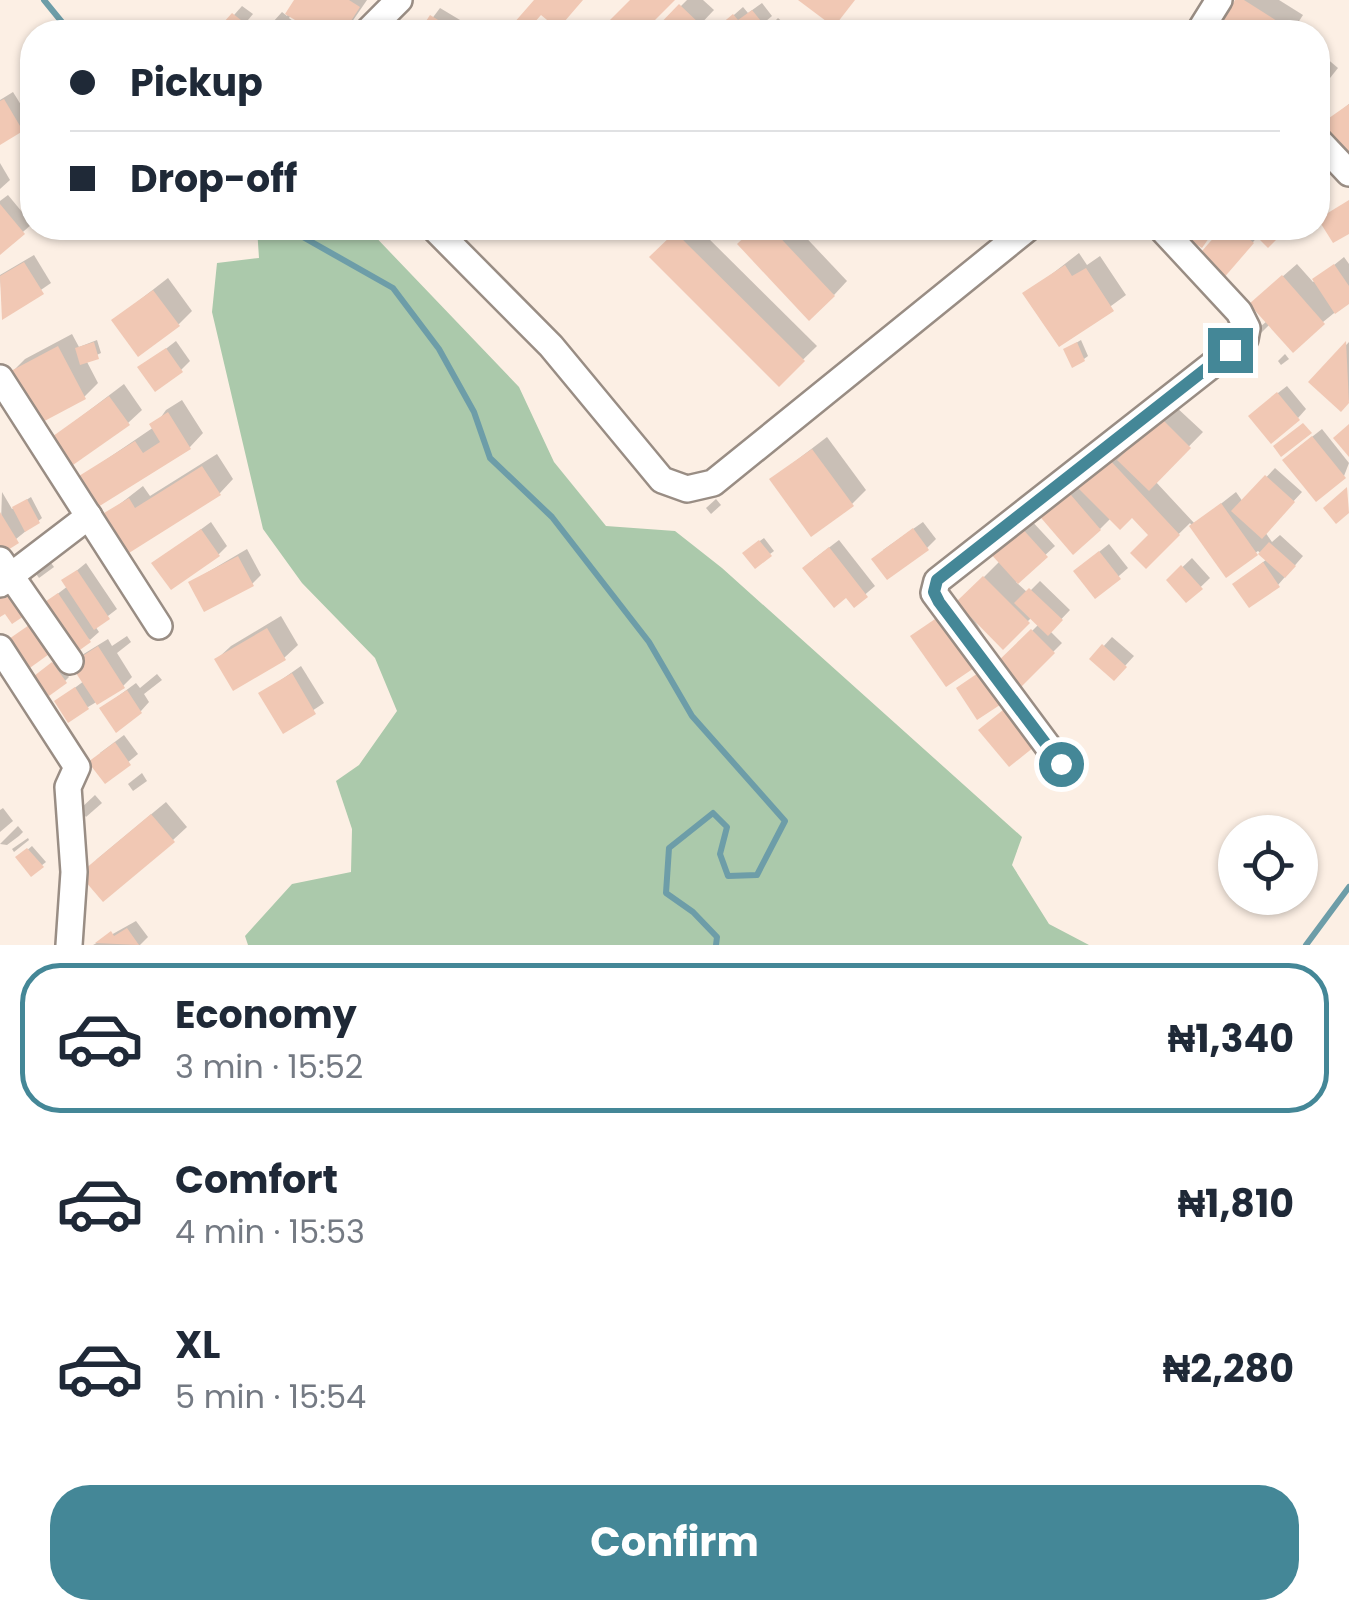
<!DOCTYPE html>
<html lang="en">
<head>
<meta charset="utf-8">
<style>
	body { margin:0; font-family:Poppins,sans-serif; background:#f6f6f7; color:#1f2937; height:100vh; display:flex; flex-direction:column; font-size:38px; white-space:nowrap }
	* { box-sizing:border-box; margin:0 }
	p { font-size:32px; color:#747a83 }
	.icon { flex:none; width:55px; height:55px; fill:none; stroke:currentColor; stroke-width:2; stroke-linecap:round; stroke-linejoin:round }
	.map { position:relative; height:945px; overflow:hidden }
	.side { display:flex; flex-direction:column; background:#fff; flex:1 }
	.side>* { flex:none }
	.banner { position:absolute; left:20px; top:20px; width:1310px; height:220px; border-radius:40px; box-shadow:0 2px 8px #0004; display:grid; align-content:center; height:220px; padding:0 50px; background:#fff }
	.tools { position:absolute; left:1218px; top:815px; display:grid; gap:20px }
	.tools a { display:grid; place-items:center; width:100px; height:100px; border-radius:50%; background:#fff; box-shadow:0 2px 8px #0004; font-size:50px }
	.end { position:absolute; width:45px; height:45px; margin:-22px; border:12px solid #448797; background:#fff; box-shadow:0 0 0 5px #fff }
	.from { border-radius:50% }
	.banner b { display:flex; align-items:center; gap:35px; height:95px; font-size:38px }
	.banner b+b { border-top:2px solid #e0e1e3 }
	.banner i { width:25px; height:25px; background:#1f2937 }
	ul { padding:18px 0 0; list-style:none }
	li { display:flex; align-items:center; gap:30px; height:150px; margin:0 20px 15px; padding:0 30px; border:5px solid transparent; border-radius:40px }
	li div { flex:1 }
	li b { display:block; font-size:38px }
	li em { font-style:normal; font-weight:700 }
	li.active { border-color:#448797 }
	li>.icon { width:90px; height:90px; stroke-width:1.5 }
	.cta { display:flex; gap:20px; margin-top:auto; padding:20px 50px }
	.cta a { flex:1; height:115px; border-radius:40px; background:#448797; color:#fff; font-size:40px; font-weight:700; line-height:115px; text-align:center }
	.map>svg:first-child { display:block }
	.forest { fill:#abc9ab }
	.shadow { fill:#0003 }
	.lines { fill:none; stroke-linecap:round; stroke-linejoin:round }
	.stream { stroke:#6d9da8; stroke-width:6 }
	.building { fill:#f1c8b4 }
	.minor-casing { stroke:#998d84; stroke-width:30 }
	.minor { stroke:#fff; stroke-width:25 }
	.route { stroke:#448797; stroke-width:12 }
</style>
</head>
<body>
<div class="map">
<svg width="1349" height="945" viewBox="0 0 1349 945">
	<rect width="100%" height="100%" fill="#fcefe4"/>
	<!-- forest -->
	<polygon class="forest" points="257,228 367,228 519,387 554,462 606,526 675,531 722,568 1022,837 1012,865 1049,924 1089,945 248,945 245,936 292,884 351,872 352,829 336,781 359,765 397,711 375,658 302,583 263,529 212,312 217,263 259,258"/>
	<!-- shadow -->
	<g class="shadow">
		<polygon points="297,0 367,0 345,32 320,32 291,15 289,18 308,32 264,32 282,12 287,16"/>
		<polygon points="634,0 672,0 639,32 604,32"/>
		<polygon points="687,0 703,0 714,10 693,32 655,32"/>
		<polygon points="1238,0 1279,0 1303,15 1292,32 1218,32"/>
		<polygon points="762,3 772,16 753,32 718,29 743,7 748,13"/>
		<polygon points="242,6 253,14 238,32 219,32"/>
		<polygon points="440,8 475,29 473,32 422,32"/>
		<polygon points="393,18 411,32 379,32"/>
		<polygon points="778,18 794,32 764,32"/>
		<polygon points="1318,51 1338,68 1318,93"/>
		<polygon points="13,92 31,121 0,142 0,100"/>
		<polygon points="1349,104 1349,155 1342,147 1318,171 1318,129"/>
		<polygon points="0,163 10,180 0,189"/>
		<polygon points="8,195 32,224 0,252 0,201"/>
		<polygon points="682,228 698,228 817,346 779,383 652,257"/>
		<polygon points="757,228 797,228 847,281 834,295 740,244"/>
		<polygon points="1226,228 1285,228 1268,244 1259,235 1231,268 1200,258"/>
		<polygon points="1079,253 1087,265 1100,256 1126,295 1059,344 1026,294"/>
		<polygon points="34,255 51,283 3,316 0,275"/>
		<polygon points="1344,257 1349,264 1349,301 1323,322 1270,324 1257,337 1253,333 1267,321 1266,291 1297,264 1313,282"/>
		<polygon points="168,278 192,311 179,324 114,320"/>
		<polygon points="72,334 79,347 97,340 101,353 86,360 98,383 84,397 12,372 25,359"/>
		<polygon points="1081,340 1088,356 1084,359 1066,349"/>
		<polygon points="176,341 190,361 181,370 141,368"/>
		<polygon points="1349,342 1349,400 1340,409 1311,382"/>
		<polygon points="1285,354 1289,359 1281,365 1278,361"/>
		<polygon points="124,384 142,410 128,423 45,444"/>
		<polygon points="1287,386 1306,409 1298,418 1260,407"/>
		<polygon points="182,400 203,433 190,447 82,476 154,427 166,410"/>
		<polygon points="1175,406 1203,432 1155,481 1195,524 1236,492 1243,502 1275,468 1302,492 1265,532 1272,542 1280,535 1303,556 1278,585 1235,584 1267,559 1258,551 1226,574 1190,523 1146,566 1151,535 1132,514 1111,518 1100,529 1039,512 1122,446 1128,453"/>
		<polygon points="1322,429 1349,463 1344,476 1294,451"/>
		<polygon points="827,437 866,490 852,504 772,479"/>
		<polygon points="217,454 233,479 220,493 107,514 143,486 150,496"/>
		<polygon points="2,492 12,509 31,497 42,518 0,552"/>
		<polygon points="716,499 721,505 711,514 706,508"/>
		<polygon points="1029,518 1055,546 1016,582 1028,593 1040,581 1070,610 1050,631 1062,643 1017,688 959,688 994,662 997,666 1039,624 1031,618 1003,646 971,614 992,649 978,662 913,636 959,602 1000,561"/>
		<polygon points="211,522 227,546 219,554 155,563"/>
		<polygon points="923,522 936,539 927,548 883,550"/>
		<polygon points="764,538 774,551 770,554 749,549"/>
		<polygon points="839,540 875,586 854,604 814,559"/>
		<polygon points="1109,544 1128,568 1096,596 1085,563"/>
		<polygon points="247,549 261,575 252,584 191,582"/>
		<polygon points="1192,558 1210,578 1187,600 1169,580"/>
		<polygon points="49,560 54,567 39,578 34,571"/>
		<polygon points="86,563 117,609 95,626 99,632 90,640 39,608 68,586 64,581"/>
		<polygon points="281,616 298,645 284,658 217,659 231,646"/>
		<polygon points="127,636 131,642 117,653 132,677 123,686 88,707 57,701 84,681 73,664 82,655 108,639 112,646"/>
		<polygon points="1112,637 1134,656 1114,678 1092,659"/>
		<polygon points="56,660 69,677 65,681 41,672"/>
		<polygon points="301,666 324,703 283,730 261,694"/>
		<polygon points="157,674 162,680 144,694 149,702 141,711 102,708 136,683 140,688"/>
		<polygon points="124,735 138,754 105,781 100,753"/>
		<polygon points="142,773 147,781 133,791 128,784"/>
		<polygon points="95,795 102,803 86,817 80,809"/>
		<polygon points="166,802 187,827 173,840 96,860"/>
		<polygon points="3,808 13,821 0,832 0,810"/>
		<polygon points="18,826 23,832 19,836 7,845 0,844"/>
		<polygon points="28,838 29,840 14,852 12,849"/>
		<polygon points="32,846 46,862 32,873 18,858"/>
		<polygon points="136,921 148,937 140,945 93,945"/>
	</g>
	<g class="lines">
		<!-- stream -->
		<g class="stream">
			<polyline points="44,0 70,32"/>
			<polyline points="287,228 393,288 439,349 474,412 490,458 552,517 649,642 692,716 785,821 757,875 728,876 720,854 727,827 713,813 669,848 666,893 693,912 717,937 716,945"/>
			<polyline points="1306,945 1349,887"/>
		</g>
	</g>
	<!-- building -->
	<g class="building">
		<polygon points="294,0 349,0 360,7 344,32 315,32 285,14"/>
		<polygon points="534,0 583,0 558,29 541,15 526,32 506,32"/>
		<polygon points="630,0 675,0 643,32 618,32 608,22"/>
		<polygon points="798,0 855,0 834,27"/>
		<polygon points="1235,0 1244,0 1291,30 1215,32"/>
		<polygon points="679,4 702,26 696,32 652,32"/>
		<polygon points="752,10 765,26 757,32 718,32 715,29 733,14 738,20"/>
		<polygon points="232,13 246,24 240,32 215,32"/>
		<polygon points="430,15 458,32 419,32"/>
		<polygon points="4,99 23,131 0,145 0,101"/>
		<polygon points="1349,104 1349,162 1322,123"/>
		<polygon points="1349,200 1349,234 1333,243 1318,219"/>
		<polygon points="0,204 25,234 0,255"/>
		<polygon points="754,228 771,228 835,296 809,321 737,244"/>
		<polygon points="1172,228 1216,228 1202,248"/>
		<polygon points="1222,228 1236,228 1254,243 1222,280 1196,258"/>
		<polygon points="1248,228 1283,228 1286,230 1268,248"/>
		<polygon points="675,232 805,361 779,387 649,257"/>
		<polygon points="24,262 44,294 2,320 0,276"/>
		<polygon points="1334,264 1349,286 1349,304 1335,314 1312,279"/>
		<polygon points="1065,265 1072,276 1086,268 1114,311 1059,347 1022,293"/>
		<polygon points="1282,275 1325,324 1293,353 1249,304"/>
		<polygon points="153,290 180,326 138,357 111,320"/>
		<polygon points="1346,341 1349,403 1341,412 1308,382"/>
		<polygon points="94,342 99,359 80,365 75,348"/>
		<polygon points="1077,342 1085,361 1072,368 1063,349"/>
		<polygon points="58,346 86,399 37,425 9,372"/>
		<polygon points="166,348 183,372 155,392 137,367"/>
		<polygon points="1277,392 1300,420 1271,444 1248,416"/>
		<polygon points="109,396 130,425 63,472 42,444"/>
		<polygon points="168,412 191,449 98,507 79,476 135,441 143,453 160,442 149,424"/>
		<polygon points="1160,417 1191,448 1149,491 1117,460"/>
		<polygon points="1303,423 1312,433 1281,457 1273,446"/>
		<polygon points="1349,424 1349,457 1333,438"/>
		<polygon points="1312,436 1346,478 1316,502 1282,460"/>
		<polygon points="812,449 854,506 811,537 769,479"/>
		<polygon points="1107,457 1180,535 1146,569 1130,553 1148,535 1132,518 1120,530 1077,487"/>
		<polygon points="202,466 221,495 129,553 104,513 129,498 135,508"/>
		<polygon points="1265,475 1295,502 1262,539 1231,511"/>
		<polygon points="1347,487 1349,513 1336,524 1323,508"/>
		<polygon points="1065,488 1101,530 1073,555 1036,512"/>
		<polygon points="27,499 40,523 25,532 12,507"/>
		<polygon points="1221,503 1258,555 1226,578 1189,526"/>
		<polygon points="0,512 19,543 0,555"/>
		<polygon points="1019,525 1048,557 1018,584 989,552"/>
		<polygon points="913,528 929,550 887,580 871,559"/>
		<polygon points="201,529 220,556 171,590 151,563"/>
		<polygon points="759,540 772,556 755,569 742,553"/>
		<polygon points="1269,542 1296,566 1285,578 1258,554"/>
		<polygon points="829,547 868,597 854,608 846,598 834,608 802,568"/>
		<polygon points="1099,551 1121,579 1095,599 1073,571"/>
		<polygon points="238,556 254,586 204,612 188,582"/>
		<polygon points="1263,562 1280,587 1249,608 1232,584"/>
		<polygon points="1181,565 1203,589 1186,603 1166,580"/>
		<polygon points="77,570 110,619 94,630 61,580"/>
		<polygon points="983,576 1030,623 1003,650 956,602"/>
		<polygon points="6,585 27,614 12,624 5,614 0,617 0,589"/>
		<polygon points="1029,588 1063,620 1048,636 1014,603"/>
		<polygon points="58,593 91,642 70,657 36,608"/>
		<polygon points="944,613 980,664 946,687 910,636"/>
		<polygon points="32,623 52,652 27,670 6,641"/>
		<polygon points="267,628 286,660 233,691 214,659"/>
		<polygon points="1031,629 1055,653 1017,691 992,667"/>
		<polygon points="1102,644 1127,667 1114,681 1089,659"/>
		<polygon points="98,646 125,688 97,705 70,664"/>
		<polygon points="52,662 67,683 49,696 34,676"/>
		<polygon points="984,669 1006,701 977,720 956,688"/>
		<polygon points="292,673 316,714 283,734 258,693"/>
		<polygon points="75,687 89,709 68,723 54,701"/>
		<polygon points="127,690 142,713 116,733 99,708"/>
		<polygon points="1008,706 1039,743 1009,767 978,730"/>
		<polygon points="115,742 131,765 105,784 88,762"/>
		<polygon points="151,814 175,842 103,902 79,874"/>
		<polygon points="27,848 44,867 31,877 15,857"/>
		<polygon points="127,928 139,945 95,943 111,931 114,936"/>
	</g>
	<g class="lines">
		<defs>
			<g id="minor">
				<polyline points="367,32 399,0"/>
				<polyline points="1199,32 1219,0"/>
				<polyline points="1318,140 1349,173"/>
				<polyline points="434,228 551,346 662,480 687,489 713,483 1028,228"/>
				<polyline points="0,378 159,626"/>
				<polyline points="0,560 70,661"/>
				<polyline points="0,584 89,516"/>
				<polyline points="0,648 77,767 68,787 74,872 69,945"/>
				<polyline points="1061,764 934,593 937,581 1245,339 1247,328 1239,312 1161,228"/>
			</g>
		</defs>
		<!-- minor casing -->
		<use href="#minor" class="minor-casing"/>
		<!-- minor -->
		<use href="#minor" class="minor"/>
	</g>
	<g class="lines">
		<!-- route -->
		<polyline class="route" points="1061,764 939,602 934,592 937,580 1230,350"/>
	</g>
</svg>
<div class="tools">
<a><svg class="icon" aria-label="locate" viewBox="0 0 24 24"><circle cx="12" cy="12" r="6"/><path d="M12 2v4M12 18v4M2 12h4M18 12h4"/></svg></a>
</div>
<i class="end from" style="left:1061px;top:764px"></i>
<i class="end" style="left:1230px;top:350px"></i>
<div class="banner">
<b><i class="from"></i>Pickup</b>
<b><i></i>Drop-off</b>
</div>
</div>
<section class="side">
<ul>
<li class="active"><svg class="icon" aria-label="car" viewBox="0 0 24 24"><path d="M5 17H2v-5l4-1 3-4h7l3 4 3 1v5h-3M9 17h6M6 11h13"/><circle cx="7" cy="17" r="2"/><circle cx="17" cy="17" r="2"/></svg><div><b>Economy</b><p>3 min · 15:52</p></div><em>₦1,340</em></li>
<li><svg class="icon" aria-label="car" viewBox="0 0 24 24"><path d="M5 17H2v-5l4-1 3-4h7l3 4 3 1v5h-3M9 17h6M6 11h13"/><circle cx="7" cy="17" r="2"/><circle cx="17" cy="17" r="2"/></svg><div><b>Comfort</b><p>4 min · 15:53</p></div><em>₦1,810</em></li>
<li><svg class="icon" aria-label="car" viewBox="0 0 24 24"><path d="M5 17H2v-5l4-1 3-4h7l3 4 3 1v5h-3M9 17h6M6 11h13"/><circle cx="7" cy="17" r="2"/><circle cx="17" cy="17" r="2"/></svg><div><b>XL</b><p>5 min · 15:54</p></div><em>₦2,280</em></li>
</ul>
<div class="cta"><a>Confirm</a></div>
</section>
</body>
</html>
